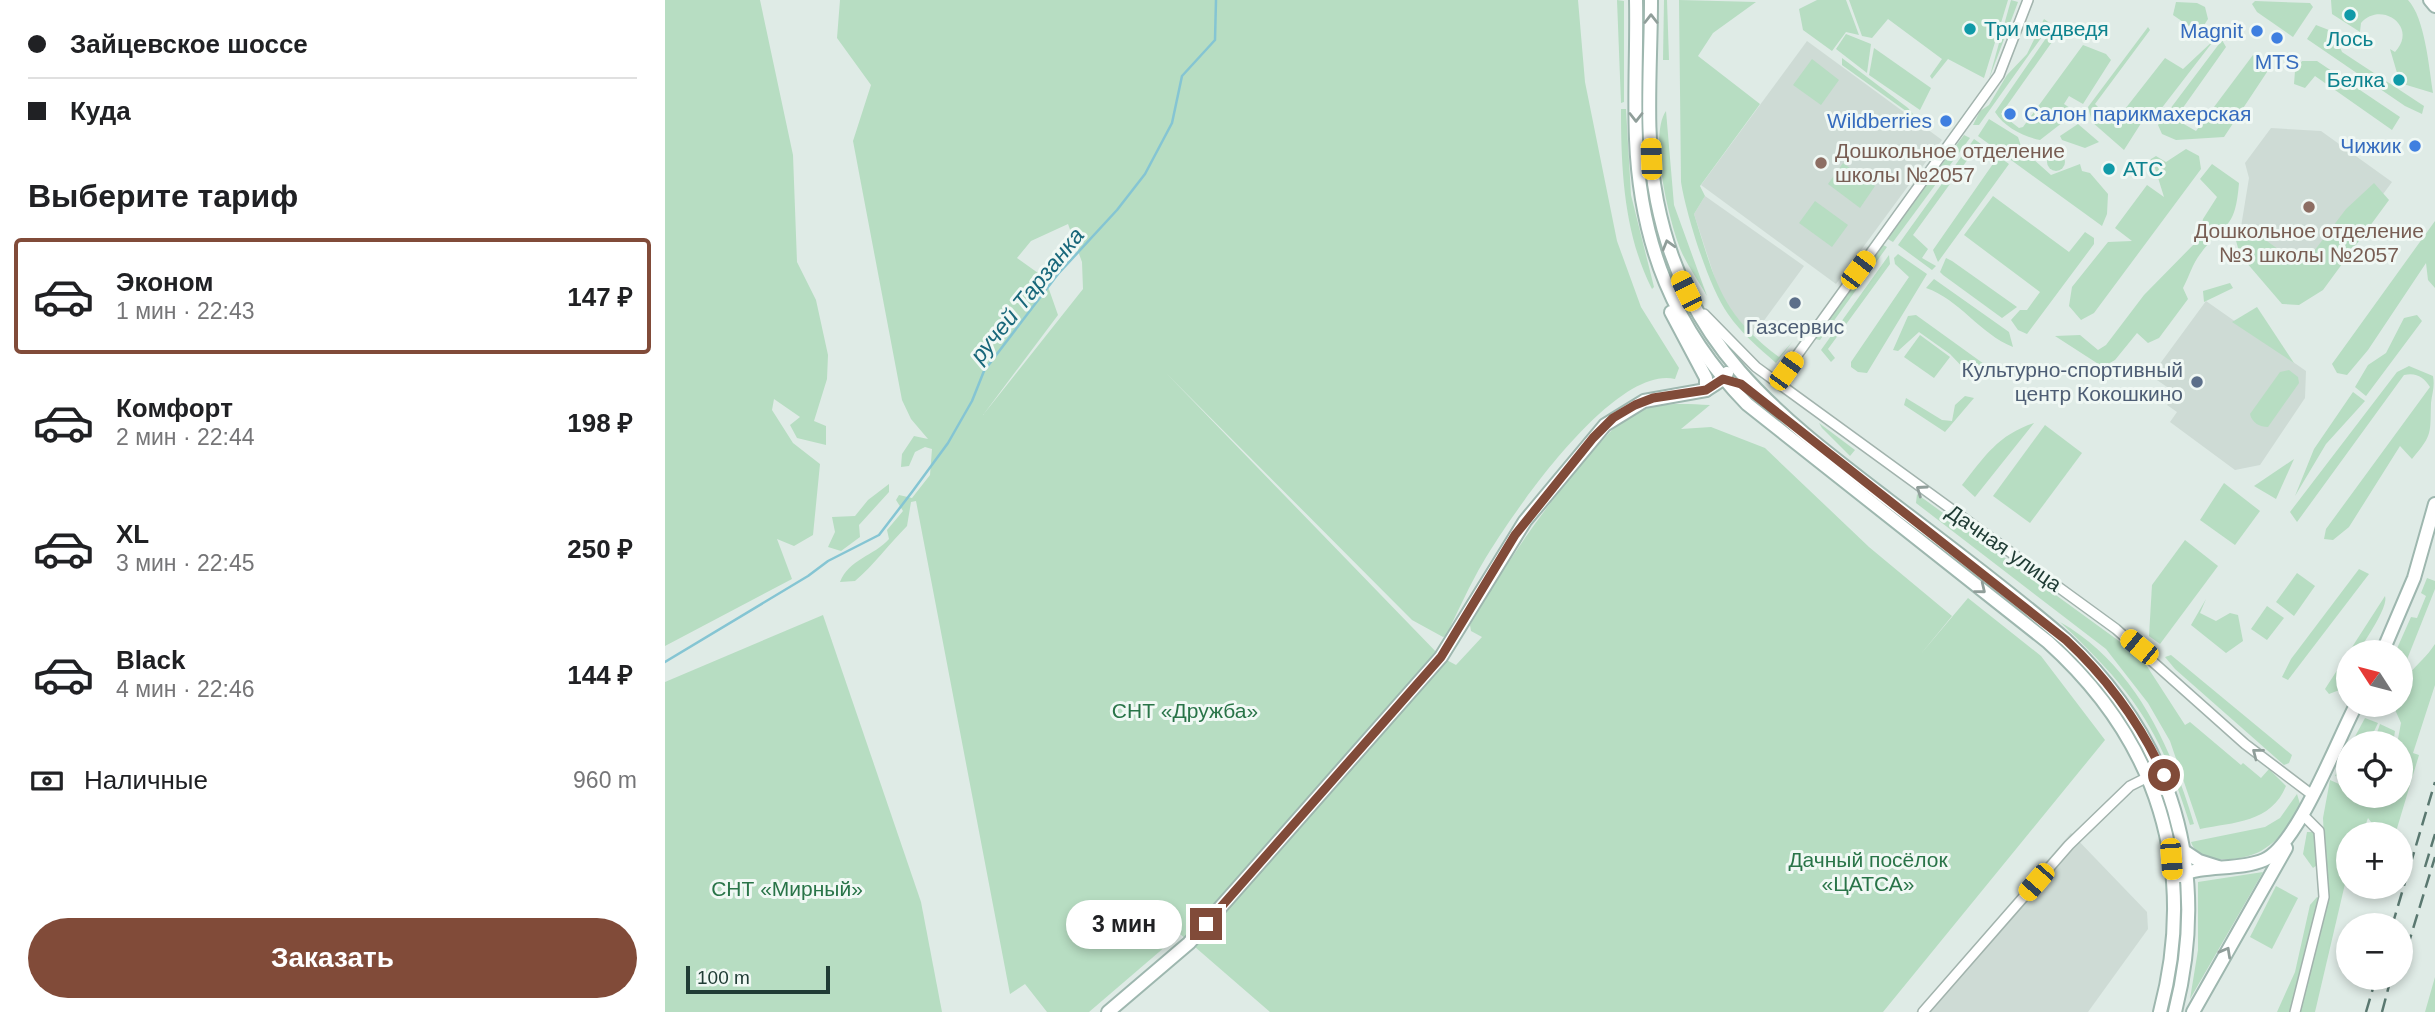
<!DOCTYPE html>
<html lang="ru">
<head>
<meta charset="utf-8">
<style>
	body { margin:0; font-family:Helvetica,sans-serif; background:#f2f2f2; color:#202124; height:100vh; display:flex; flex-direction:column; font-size:26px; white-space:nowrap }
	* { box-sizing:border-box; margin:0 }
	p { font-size:23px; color:#757577 }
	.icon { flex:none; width:38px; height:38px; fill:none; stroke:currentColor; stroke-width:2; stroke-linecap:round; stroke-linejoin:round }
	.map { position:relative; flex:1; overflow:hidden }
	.panel { display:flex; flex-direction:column; background:#fff; width:665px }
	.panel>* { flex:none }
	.banner { display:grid; align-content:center; height:154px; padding:0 28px; background:#fff }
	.needle { width:46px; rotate:306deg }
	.fabs { position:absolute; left:1671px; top:640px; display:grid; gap:14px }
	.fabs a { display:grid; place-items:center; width:77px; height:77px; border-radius:50%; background:#fff; box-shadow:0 4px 10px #0003; font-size:35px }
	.scale { position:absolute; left:21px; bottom:18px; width:144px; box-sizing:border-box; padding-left:7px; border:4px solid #203c35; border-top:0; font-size:19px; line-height:24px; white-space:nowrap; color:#203c35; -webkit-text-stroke:5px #f0f8f4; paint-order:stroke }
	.end { position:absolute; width:32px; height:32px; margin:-16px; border:9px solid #814b39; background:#fff; box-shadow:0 0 0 4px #fff }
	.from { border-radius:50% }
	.bubble { position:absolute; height:49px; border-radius:24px; background:#fff; box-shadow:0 4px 10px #0003; font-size:23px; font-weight:700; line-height:49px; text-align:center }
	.car { position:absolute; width:21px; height:42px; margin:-21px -10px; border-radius:9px; box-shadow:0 0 5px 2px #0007; background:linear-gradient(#f5c518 24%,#345 0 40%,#f5c518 0 76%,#345 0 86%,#f5c518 0) }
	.banner b { display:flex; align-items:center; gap:24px; height:66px; font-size:26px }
	.banner b+b { border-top:2px solid #e0e0e0 }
	.banner i { width:18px; height:18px; background:#202124 }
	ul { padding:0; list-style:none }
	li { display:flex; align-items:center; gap:21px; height:116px; margin:0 14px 10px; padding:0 14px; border:4px solid transparent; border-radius:7px }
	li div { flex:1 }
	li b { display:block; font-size:26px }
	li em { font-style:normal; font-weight:700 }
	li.current { border-color:#814b39 }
	li>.icon { width:63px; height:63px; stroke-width:1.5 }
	h2 { padding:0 28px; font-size:32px; line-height:84px }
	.pay { display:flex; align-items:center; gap:18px; height:77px; padding:0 28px; font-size:26px }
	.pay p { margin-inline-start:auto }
	.action { display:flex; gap:14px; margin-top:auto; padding:14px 28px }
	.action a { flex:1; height:80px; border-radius:42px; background:#814b39; color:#fff; font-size:28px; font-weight:700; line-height:80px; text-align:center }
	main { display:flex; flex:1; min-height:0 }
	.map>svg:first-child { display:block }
	.built { fill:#cedbd5 }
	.green { fill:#b7ddc2; fill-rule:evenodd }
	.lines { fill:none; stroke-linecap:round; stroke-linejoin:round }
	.stream { stroke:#85c5d3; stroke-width:2.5 }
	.street-casing { stroke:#a2b3ad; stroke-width:12 }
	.secondary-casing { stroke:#9eb7af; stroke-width:16 }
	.street { stroke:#fff; stroke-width:9 }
	.secondary { stroke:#fff; stroke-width:12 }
	.rail { stroke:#5a7870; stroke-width:2.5; stroke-dasharray:14 7; stroke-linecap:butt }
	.oneway { stroke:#909e9a }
	.route { stroke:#814b39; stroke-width:9 }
	.culture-dot { fill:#0f9aa8; stroke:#f0f8f4; stroke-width:2.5 }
	.shop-dot { fill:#3f7fe0; stroke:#f0f8f4; stroke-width:2.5 }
	.education-dot { fill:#8d6e63; stroke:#f0f8f4; stroke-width:2.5 }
	.service-dot { fill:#5c6f8a; stroke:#f0f8f4; stroke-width:2.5 }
	.labels { text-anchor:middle; stroke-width:6; stroke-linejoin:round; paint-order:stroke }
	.culture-label { font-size:21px; fill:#0d838f; stroke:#f0f8f4; text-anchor:start }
	.shop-label { font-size:21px; fill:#366cbe; stroke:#f0f8f4; text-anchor:end }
	.education-label { font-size:21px; fill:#785e54; stroke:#f0f8f4; text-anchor:start }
	.service-label { font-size:21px; fill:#4e5e75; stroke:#f0f8f4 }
	.street-label { font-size:21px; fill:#203c35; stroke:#f0f8f4 }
	.park-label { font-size:21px; fill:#297448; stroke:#f0f8f4 }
	.water-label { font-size:23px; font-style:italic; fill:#18677a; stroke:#f0f8f4 }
</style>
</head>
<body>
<main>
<section class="panel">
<div class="banner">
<b><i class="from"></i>Зайцевское шоссе</b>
<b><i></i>Куда</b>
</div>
<h2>Выберите тариф</h2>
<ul>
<li class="current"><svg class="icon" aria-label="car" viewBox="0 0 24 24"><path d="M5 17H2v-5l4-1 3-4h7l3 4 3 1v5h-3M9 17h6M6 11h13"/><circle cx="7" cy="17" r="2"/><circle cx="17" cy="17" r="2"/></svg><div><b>Эконом</b><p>1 мин · 22:43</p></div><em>147 ₽</em></li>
<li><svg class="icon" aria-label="car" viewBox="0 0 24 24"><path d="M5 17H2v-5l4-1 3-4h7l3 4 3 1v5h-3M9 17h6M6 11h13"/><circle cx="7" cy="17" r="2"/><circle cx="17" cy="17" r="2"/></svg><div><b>Комфорт</b><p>2 мин · 22:44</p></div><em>198 ₽</em></li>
<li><svg class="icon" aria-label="car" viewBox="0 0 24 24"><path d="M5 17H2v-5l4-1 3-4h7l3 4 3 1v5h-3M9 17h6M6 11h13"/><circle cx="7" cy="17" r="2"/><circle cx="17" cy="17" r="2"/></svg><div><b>XL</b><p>3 мин · 22:45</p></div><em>250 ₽</em></li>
<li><svg class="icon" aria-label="car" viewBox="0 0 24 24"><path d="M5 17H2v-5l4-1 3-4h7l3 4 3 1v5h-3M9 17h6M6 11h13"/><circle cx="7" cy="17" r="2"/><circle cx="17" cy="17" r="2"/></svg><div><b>Black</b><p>4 мин · 22:46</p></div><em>144 ₽</em></li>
</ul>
<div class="pay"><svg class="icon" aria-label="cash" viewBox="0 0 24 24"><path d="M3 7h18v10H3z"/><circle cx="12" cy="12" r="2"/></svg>Наличные<p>960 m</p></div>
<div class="action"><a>Заказать</a></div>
</section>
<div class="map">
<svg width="1770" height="1012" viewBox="0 0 1770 1012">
	<rect width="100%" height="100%" fill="#dfebe6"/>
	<!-- built -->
	<g class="built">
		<polygon points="1142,41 1277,140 1171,284 1036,185"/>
		<polygon points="1606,128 1656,131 1727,182 1640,300 1575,233 1584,178 1580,163"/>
		<polygon points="1040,196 1139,266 1087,337 1056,297 1029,214"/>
		<polygon points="1541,301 1641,371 1640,398 1595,465 1570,470 1505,422 1512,412 1502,405 1511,393 1486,376"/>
		<polygon points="1406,833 1482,912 1483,929 1423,1012 1251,1012"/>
	</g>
	<!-- green -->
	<g class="green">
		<polygon points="0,0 95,0 128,155 132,262 151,300 163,355 162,379 149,421 161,426 161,445 132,438 125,425 135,417 109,399 107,410 128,443 155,464 148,535 129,546 112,539 127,579 0,646"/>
		<path d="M175,0H913L920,82L952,241L976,307L1014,368L1010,379C947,364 839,524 812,573C801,593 791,615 781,636L778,637L747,620L501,373L776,657L791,665L817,637L806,631L805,625C841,564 871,518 917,464C932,447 947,426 967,415C991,401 1018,404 1045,405L1016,429L1046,427L1100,448L1204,547L1287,616L1255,655L1303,598L1376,656L1440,740L1218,1012H605L515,934L424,1012H382L360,984L345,994L251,501L246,502L242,526C224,544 209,565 190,581L175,582C184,559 209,556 224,539L222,530L238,511L231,500L234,495L247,498L265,475L267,449L260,447L250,452L244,466L236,467L237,454L249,436L263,439L246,419L237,400L188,141L206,85L172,38ZM403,224L417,262L418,289L318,415L393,315L380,278L352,258L366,241Z"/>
		<polygon points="952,0 959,1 959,102 956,103"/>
		<polygon points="999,0 1002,0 1004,60 998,60"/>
		<path d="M1014,0L1091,2L1048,33L1033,56L1095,104L1035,186L1040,196L1029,214C1050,280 1055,313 1114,357L1128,341L1111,363C1094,348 1076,333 1063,314C1044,288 1021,214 1016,182Z"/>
		<polygon points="1152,0 1181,0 1194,35 1181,32 1167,51 1138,30 1134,9"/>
		<polygon points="1184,0 1343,0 1319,78 1283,59 1267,79 1265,76 1277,59 1223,19 1207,38 1197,36"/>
		<polygon points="1346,0 1353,2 1324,79"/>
		<path d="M1666,0H1743C1760,18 1764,68 1768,93L1735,83L1725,49L1730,52C1754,27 1716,0 1696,23L1695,32L1667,14Z"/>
		<polygon points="1590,1 1645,3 1648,7 1628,37 1592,12 1587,4"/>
		<polygon points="1511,2 1532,3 1540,7 1543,19 1534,33 1508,15"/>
		<polygon points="1379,19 1386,24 1314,125 1308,125 1315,111 1324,105 1342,75 1362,54"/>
		<polygon points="1651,25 1669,32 1677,52 1759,106 1757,114 1740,106 1642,39"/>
		<polygon points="1483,27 1485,30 1430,104 1438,112 1453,118 1500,58 1518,69 1550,39 1489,118 1480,117 1459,150 1427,122 1423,107"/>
		<path d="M1388,28L1394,32L1336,114L1354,128L1358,127L1418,45L1441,54L1446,60L1418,104L1404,96L1399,104L1411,112L1375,140C1359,137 1339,127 1330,112Z"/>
		<polygon points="1181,34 1206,44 1202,73 1171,49"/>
		<polygon points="1557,40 1561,47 1510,119 1531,131 1588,55 1603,66 1602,72 1559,137 1511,140 1497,134 1493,125"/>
		<polygon points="1209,48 1266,88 1255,110 1204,75"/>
		<polygon points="1177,58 1243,108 1252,119 1177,65"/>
		<polygon points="1147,59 1174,80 1156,105 1128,85"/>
		<polygon points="1637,61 1652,61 1735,117 1727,130 1650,76 1640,88 1629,84 1630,71"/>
		<path d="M956,109H961L966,195L989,287L987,289C959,234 956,170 956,109Z"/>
		<path d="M1001,111L1009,205L1042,296C1034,282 1024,268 1017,253C1005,226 983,136 1001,111Z"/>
		<polygon points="1324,119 1353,137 1357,149 1386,175 1415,164 1417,171 1425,173 1443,194 1442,214 1437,226 1313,136"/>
		<polygon points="1413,124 1434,142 1420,148 1397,140 1395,136"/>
		<polygon points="1299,135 1305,138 1228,242 1221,238"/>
		<polygon points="1309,139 1344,164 1273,262 1268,250 1330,161 1311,148 1248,235 1263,249 1257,258 1271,266 1267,270 1233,245"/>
		<polygon points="1521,149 1534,156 1536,169 1429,313 1416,320 1404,306 1407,287 1443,242 1467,241 1450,228 1482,185 1499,197 1490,168 1484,164 1486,159 1491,156 1501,162"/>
		<circle cx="1391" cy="162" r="9"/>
		<polygon points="1178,163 1210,186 1195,208 1163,184"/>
		<path d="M1547,164L1574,183C1570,231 1561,220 1536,253C1528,262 1524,277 1518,288L1523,299L1494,338L1483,343L1472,333L1450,360L1438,367L1390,336L1415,335L1433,350L1441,345L1479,295L1534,239L1538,219L1552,197L1535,179Z"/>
		<polygon points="1709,183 1724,200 1658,290 1634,305 1617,304 1575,255 1568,230 1580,225 1632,263 1640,263 1681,209"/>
		<polygon points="1328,196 1404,252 1420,232 1429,238 1429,244 1362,334 1353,330 1346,320 1355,310 1362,310 1375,292 1299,235"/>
		<polygon points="1150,201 1183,225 1167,247 1134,223"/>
		<polygon points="1770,221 1770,288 1763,280 1761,263 1703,350 1682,375 1672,373 1667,364"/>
		<polygon points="1216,244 1222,247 1155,340 1150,339"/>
		<polygon points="1233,254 1262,274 1202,373 1193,372 1186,367 1186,362 1244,277 1230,264 1229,258"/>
		<polygon points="1224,255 1225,264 1163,349 1170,358 1166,362 1156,350"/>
		<polygon points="1281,258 1287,261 1352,307 1337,318 1278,275 1275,272"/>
		<path d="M1269,279L1344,332L1348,347C1315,334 1294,299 1261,288Z"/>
		<polygon points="1565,283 1568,288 1539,302 1538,291"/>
		<polygon points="1592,307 1629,363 1567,322"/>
		<polygon points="1251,315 1319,364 1316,375 1305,375 1285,354 1254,332 1233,351 1228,350 1243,316"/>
		<polygon points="1752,315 1757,321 1701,396 1690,387 1703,365 1721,353 1739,318"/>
		<polygon points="1255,335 1285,357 1269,378 1239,357"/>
		<path d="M1744,366L1768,376C1770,387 1767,393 1766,403C1765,434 1768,434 1747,459L1735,446L1684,527L1668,540L1659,539L1661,529L1765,387C1759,377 1751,372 1739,375L1632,522L1625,512L1732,372Z"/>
		<path d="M1624,370L1633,377L1634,383L1603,427C1595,427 1587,423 1585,414L1615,372Z"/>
		<polygon points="1688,392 1700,401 1661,444 1630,496 1649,449"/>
		<polygon points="1300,396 1309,398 1280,432 1239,405 1241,398 1277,420 1287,421 1290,405"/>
		<polygon points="1154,423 1190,450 1185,456 1157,428"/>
		<path d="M1369,423L1310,497L1297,485C1320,456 1333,435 1369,423Z"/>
		<polygon points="1380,425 1417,453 1365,523 1328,496"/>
		<polygon points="1629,459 1611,499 1589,486"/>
		<polygon points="1559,483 1595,511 1570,545 1535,520"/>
		<polygon points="224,484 224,492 194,525 195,537 176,551 163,547 170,532 167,517 190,516 203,500"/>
		<path d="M1252,494L1476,657L1520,725L1525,722L1576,765L1578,763L1596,778L1604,769L1621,786C1606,823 1569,822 1535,829L1505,741L1483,703L1441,649L1251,503Z"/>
		<polygon points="1520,540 1553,566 1495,644 1484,636 1487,585"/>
		<polygon points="1694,569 1704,574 1623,680 1617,677 1626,659"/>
		<polygon points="1632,573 1650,586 1629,616 1611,602"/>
		<polygon points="1762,578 1770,581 1770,589 1739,667 1736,653 1730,653 1746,617 1752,618 1761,596 1756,593"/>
		<path d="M1720,596C1724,606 1700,641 1692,653H1684L1683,671L1677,689L1664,694L1660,689Z"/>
		<polygon points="1541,599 1535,613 1551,621 1565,613 1573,615 1578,641 1561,653 1526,625"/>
		<polygon points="1602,606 1619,618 1602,640 1586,629"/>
		<polygon points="158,615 256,902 277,1012 0,1012 0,682"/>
		<path d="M1395,622C1469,664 1506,746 1529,824L1525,825C1495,728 1468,691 1395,622Z"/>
		<path d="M1770,644V685L1748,753L1754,755L1730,835H1716L1703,818L1697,835H1684L1683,871L1650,1012H1633L1662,897L1658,818L1665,780L1683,788L1684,796H1736V744H1732L1736,723L1728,705H1736C1736,670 1753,670 1770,644Z"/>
		<polygon points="1506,655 1627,755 1624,763 1619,765 1510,669 1500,657"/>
		<polygon points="1700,718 1713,723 1703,744 1686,744"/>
		<polygon points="1715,724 1730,731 1728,744 1708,744"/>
		<polygon points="1683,749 1683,777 1679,779 1670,776"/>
		<path d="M1632,794L1635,804C1626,824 1615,840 1596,851C1577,861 1534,866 1526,842L1600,827L1615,818Z"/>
		<polygon points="1642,832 1649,832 1652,865 1648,868 1638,854"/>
		<polygon points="1598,872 1525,999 1533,950 1533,882"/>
		<polygon points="1611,886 1633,898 1607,949 1585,937"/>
		<polygon points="1652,897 1655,899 1627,1012 1612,1012 1630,972 1645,905"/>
		<polygon points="1770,977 1770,1012 1760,1012"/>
	</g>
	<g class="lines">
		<!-- stream -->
		<polyline class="stream" points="0,662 143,576 163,561 214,535 247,492 283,443 307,401 319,371 393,274 452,210 480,174 507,123 517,76 550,40 551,0"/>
		<defs>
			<g id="street">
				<polyline points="1039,314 1091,367 1451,629 1580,744 1646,794"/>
				<polyline points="1112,383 1334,75 1363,0"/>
				<polyline points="1258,1012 1404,845 1465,786 1483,777"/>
				<polyline points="1630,1012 1659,897 1654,831 1639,816"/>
			</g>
			<g id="secondary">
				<path d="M971,0C972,46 969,93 971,139C975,244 1009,329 1082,404L1383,642C1493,741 1533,868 1495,1012"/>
				<path d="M986,0C986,66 979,136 992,201C1021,347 1111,414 1222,499C1282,545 1343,590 1401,640C1508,741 1546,869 1510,1012"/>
				<polyline points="1765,0 1770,6"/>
				<polyline points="1006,312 1041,378 1041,390"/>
				<polyline points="1717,653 1749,578 1770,504"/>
				<polyline points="1519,851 1534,861 1553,867"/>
				<path d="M1515,876C1537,864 1573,871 1599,860C1632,846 1672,741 1691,705"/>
				<polyline points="443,1012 524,943 776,657 860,521 940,425 979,401 1041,390 1058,379 1062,373"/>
				<polyline points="1528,1012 1621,848"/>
			</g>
		</defs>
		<!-- street casing -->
		<use href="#street" class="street-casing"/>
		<!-- secondary casing -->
		<use href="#secondary" class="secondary-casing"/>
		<!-- street -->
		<use href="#street" class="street"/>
		<!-- secondary -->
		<use href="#secondary" class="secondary"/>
		<!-- rail -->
		<g class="rail">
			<polyline points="1760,867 1770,834"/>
			<polyline points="1727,926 1770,782"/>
			<polyline points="1736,968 1770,857"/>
			<polyline points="1701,1012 1711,978"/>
			<polyline points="1717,1012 1726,978"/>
		</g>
	</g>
	<!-- one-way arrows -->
	<defs><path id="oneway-chevron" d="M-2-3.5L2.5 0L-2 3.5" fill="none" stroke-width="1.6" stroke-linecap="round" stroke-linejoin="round" transform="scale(1.75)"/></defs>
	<g class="oneway">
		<use href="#oneway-chevron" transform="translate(986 19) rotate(-90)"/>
		<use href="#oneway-chevron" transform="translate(971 117) rotate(90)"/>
		<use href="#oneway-chevron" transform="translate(1003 245) rotate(-106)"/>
		<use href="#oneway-chevron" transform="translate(1256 490) rotate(-145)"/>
		<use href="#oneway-chevron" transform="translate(1316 589) rotate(39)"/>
		<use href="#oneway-chevron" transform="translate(1592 753) rotate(-142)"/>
		<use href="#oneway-chevron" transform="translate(1561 952) rotate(-61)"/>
	</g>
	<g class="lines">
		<!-- route -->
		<path class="route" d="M541,924L776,657L850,535L928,438L948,418L970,405L988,398L1041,390L1058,379L1076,384L1401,640C1443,679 1475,723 1499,775"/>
	</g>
	<!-- markers -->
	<g class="culture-dot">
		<circle cx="1685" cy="15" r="7"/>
		<circle cx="1305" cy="29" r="7"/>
		<circle cx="1734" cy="80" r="7"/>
		<circle cx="1444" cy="169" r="7"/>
	</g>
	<g class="shop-dot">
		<circle cx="1592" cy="31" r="7"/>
		<circle cx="1612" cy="38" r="7"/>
		<circle cx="1345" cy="114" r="7"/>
		<circle cx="1281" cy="121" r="7"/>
		<circle cx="1750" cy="146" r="7"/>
	</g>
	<g class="education-dot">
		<circle cx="1156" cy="163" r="7"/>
		<circle cx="1644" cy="207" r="7"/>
	</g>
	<g class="service-dot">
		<circle cx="1130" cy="303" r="7"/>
		<circle cx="1532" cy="382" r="7"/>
	</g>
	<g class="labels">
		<!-- culture labels -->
		<g class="culture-label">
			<text x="1319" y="36">Три медведя</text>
			<text x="1685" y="46" text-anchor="middle">Лось</text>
			<text x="1720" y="87" text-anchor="end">Белка</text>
			<text x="1458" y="176">АТС</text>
		</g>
		<!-- shop labels -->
		<g class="shop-label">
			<text x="1578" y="38">Magnit</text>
			<text x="1612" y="69" text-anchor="middle">MTS</text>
			<text x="1359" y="121" text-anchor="start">Салон парикмахерская</text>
			<text x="1267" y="128">Wildberries</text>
			<text x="1736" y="153">Чижик</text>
		</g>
		<!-- education labels -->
		<g class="education-label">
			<text x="1170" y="158">Дошкольное отделение<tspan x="1170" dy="24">школы №2057</tspan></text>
			<text x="1644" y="238" text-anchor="middle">Дошкольное отделение<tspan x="1644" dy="24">№3 школы №2057</tspan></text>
		</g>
		<!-- service labels -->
		<g class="service-label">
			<text x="1130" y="334">Газсервис</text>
			<text x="1518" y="377" text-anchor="end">Культурно-спортивный<tspan x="1518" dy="24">центр Кокошкино</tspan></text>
		</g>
		<!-- street labels -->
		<g class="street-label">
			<text transform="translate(1339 548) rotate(35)" y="7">Дачная улица</text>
		</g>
		<!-- park labels -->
		<g class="park-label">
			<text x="520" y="718">СНТ «Дружба»</text>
			<text x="1203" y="867">Дачный посёлок<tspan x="1203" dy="24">«ЦАТСА»</tspan></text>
			<text x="122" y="896">СНТ «Мирный»</text>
		</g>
		<!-- water labels -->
		<g class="water-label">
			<text transform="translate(362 295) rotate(-51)" y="8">ручей Тарзанка</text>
		</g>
	</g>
</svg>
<div class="fabs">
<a><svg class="needle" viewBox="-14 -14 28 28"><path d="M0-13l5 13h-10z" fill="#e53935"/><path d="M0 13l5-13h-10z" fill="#757577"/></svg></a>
<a><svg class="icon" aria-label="locate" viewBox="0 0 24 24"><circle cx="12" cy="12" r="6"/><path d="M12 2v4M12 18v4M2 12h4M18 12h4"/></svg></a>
<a>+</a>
<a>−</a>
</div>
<div class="scale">100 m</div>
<i class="end from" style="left:1499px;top:775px"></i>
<i class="end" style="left:541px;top:924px"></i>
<div class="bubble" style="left:401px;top:900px;width:116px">3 мин</div>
<i class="car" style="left:986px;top:159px;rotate:358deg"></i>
<i class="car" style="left:1193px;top:270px;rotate:37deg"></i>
<i class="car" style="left:1021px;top:291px;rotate:334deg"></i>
<i class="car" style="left:1121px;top:371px;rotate:36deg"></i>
<i class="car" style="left:1474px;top:647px;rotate:309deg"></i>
<i class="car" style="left:1506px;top:859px;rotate:176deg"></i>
<i class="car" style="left:1371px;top:882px;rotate:221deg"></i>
</div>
</main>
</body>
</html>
